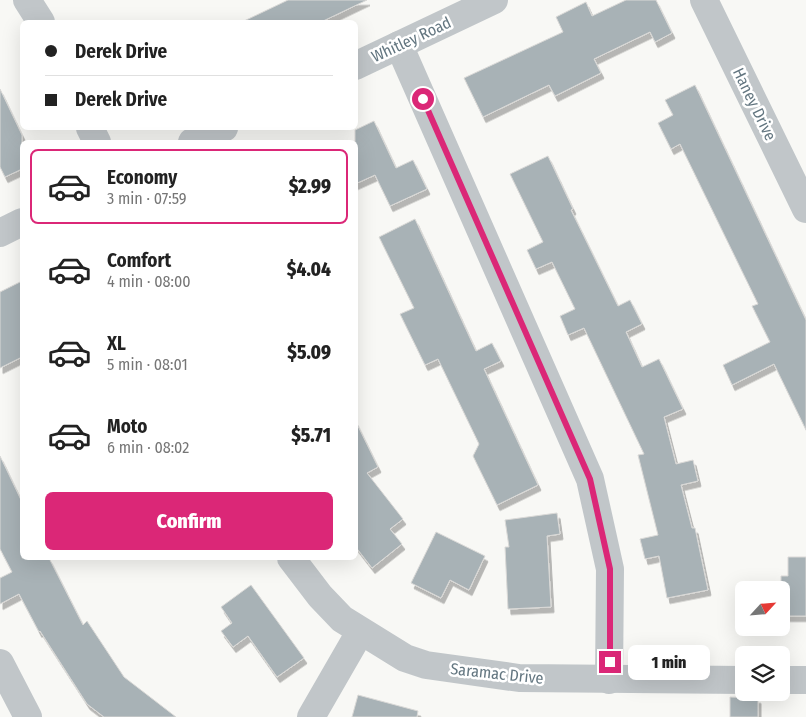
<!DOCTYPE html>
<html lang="en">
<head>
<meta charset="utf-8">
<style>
	body { margin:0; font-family:"Fira Sans Condensed",sans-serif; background:#f6f6f6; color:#222; height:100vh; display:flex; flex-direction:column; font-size:19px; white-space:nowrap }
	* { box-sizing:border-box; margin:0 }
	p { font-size:16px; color:#767676 }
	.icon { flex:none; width:28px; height:28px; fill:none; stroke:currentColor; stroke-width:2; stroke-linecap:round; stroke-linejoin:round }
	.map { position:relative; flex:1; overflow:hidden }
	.drawer { position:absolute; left:20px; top:140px; width:338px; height:420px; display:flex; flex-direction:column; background:#fff; border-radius:8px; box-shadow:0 5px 20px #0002 }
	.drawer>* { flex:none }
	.hud { position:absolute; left:20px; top:20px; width:338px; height:110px; border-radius:8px; box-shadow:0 5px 20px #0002; display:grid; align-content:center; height:110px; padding:0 25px; background:#fff }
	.needle { width:32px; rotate:64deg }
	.buttons { position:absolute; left:735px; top:581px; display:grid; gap:10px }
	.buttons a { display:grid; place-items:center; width:55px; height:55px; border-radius:8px; background:#fff; box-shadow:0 5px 20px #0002; font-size:25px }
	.end { position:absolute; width:22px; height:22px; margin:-11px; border:6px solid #db2777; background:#fff; box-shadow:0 0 0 2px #fff }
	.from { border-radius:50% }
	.bubble { position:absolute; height:35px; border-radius:8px; background:#fff; box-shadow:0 5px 20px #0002; font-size:16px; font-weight:800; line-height:35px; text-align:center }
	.hud b { display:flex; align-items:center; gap:18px; height:48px; font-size:19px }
	.hud b+b { border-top:1px solid #e0e0e0 }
	.hud i { width:12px; height:12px; background:#222 }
	ul { padding:9px 0 0; list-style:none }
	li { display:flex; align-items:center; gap:15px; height:75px; margin:0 10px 8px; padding:0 15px; border:2px solid transparent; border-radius:8px }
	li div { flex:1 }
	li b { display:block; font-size:19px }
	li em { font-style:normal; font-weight:800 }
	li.current { border-color:#db2777 }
	li>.icon { width:45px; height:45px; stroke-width:1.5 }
	.button { display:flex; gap:10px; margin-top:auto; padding:10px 25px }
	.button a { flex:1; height:58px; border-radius:8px; background:#db2777; color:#fff; font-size:20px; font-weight:800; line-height:58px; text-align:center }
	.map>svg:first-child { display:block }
	.building { fill:#a8b2b6; stroke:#dad9d7; filter:url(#shadow) }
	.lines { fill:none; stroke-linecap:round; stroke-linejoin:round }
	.minor { stroke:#c1c6c9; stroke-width:28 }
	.route { stroke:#db2777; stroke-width:6 }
	.labels { text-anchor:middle; stroke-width:5; stroke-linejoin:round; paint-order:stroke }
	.street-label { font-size:16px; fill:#637680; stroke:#fff }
</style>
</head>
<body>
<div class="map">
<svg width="806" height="717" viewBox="0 0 806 717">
	<defs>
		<filter id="shadow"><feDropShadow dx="3" dy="5.5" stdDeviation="0" flood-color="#0004"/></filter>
	</defs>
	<rect width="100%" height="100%" fill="#f8f8f5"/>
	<!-- building -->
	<g class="building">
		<polygon points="288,0 367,0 321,22 242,22"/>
		<polygon points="626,0 656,0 672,33 655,42 650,32 594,59 601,73 555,96 549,85 483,117 464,78 563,32 556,17 586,2 592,16"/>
		<polygon points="695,85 806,320 806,430 774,364 732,385 723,365 770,342 752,306 758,304 680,144 671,149 658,123 673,115 665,100"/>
		<polygon points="0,89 22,135 22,169 5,177 0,167"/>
		<polygon points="374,121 396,168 413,160 427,189 390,206 375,175 355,184 355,130"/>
		<polygon points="548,156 573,209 571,210 618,306 630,300 642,324 626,332 642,367 659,359 683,409 664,417 676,464 693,460 698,481 681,485 692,528 695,528 708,590 667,598 659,556 645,559 640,539 658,535 638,455 644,454 584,328 568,335 560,316 575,309 552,262 536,269 527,250 543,242 510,174"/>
		<polygon points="415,219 476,351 492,343 501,361 484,369 538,485 497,505 473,456 479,444 438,359 425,365 400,314 414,308 379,237"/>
		<polygon points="22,281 22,357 0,368 0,292"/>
		<polygon points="355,420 378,467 367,473 403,519 390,529 402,544 372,568 355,546"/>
		<polygon points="0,456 22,502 22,558 49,558 83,625 87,621 124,677 176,717 104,717 87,704 40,631 39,632 19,594 0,604 0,578 12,572 0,549"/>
		<polygon points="557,513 560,534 547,536 551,607 508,609 505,547 509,547 505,520"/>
		<polygon points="436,532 485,556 469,590 450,580 441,598 411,583"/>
		<polygon points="788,557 806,557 806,616 781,616 781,576 788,576"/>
		<polygon points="251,585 304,658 277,677 248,636 233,647 221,631 232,623 221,607"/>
		<polygon points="358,695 418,711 417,717 352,717"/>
		<polygon points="730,697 758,698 758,717 730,717"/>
	</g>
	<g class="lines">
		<!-- minor -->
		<g class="minor">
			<polyline points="27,0 41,22"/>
			<polyline points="704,0 806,209"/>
			<polyline points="399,45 590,479 610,569 609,680"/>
			<polyline points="355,66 494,0"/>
			<polyline points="90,128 97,142"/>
			<polyline points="192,142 224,128"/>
			<polyline points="0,233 22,222"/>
			<polyline points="291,558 320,596 342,619 405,658 426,665 519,678 744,680"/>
			<polyline points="0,663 28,717"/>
			<polyline points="781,680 806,680"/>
			<polyline points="311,717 360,632"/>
		</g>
	</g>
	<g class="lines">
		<!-- route -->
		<polyline class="route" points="423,99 590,479 610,569 610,662"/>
	</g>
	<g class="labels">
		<!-- street labels -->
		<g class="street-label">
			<text transform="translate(411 39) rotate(-25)" y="6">Whitley Road</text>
			<text transform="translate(755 104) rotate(64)" y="6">Haney Drive</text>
			<text transform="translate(497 673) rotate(6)" y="6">Saramac Drive</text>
		</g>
	</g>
</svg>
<div class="buttons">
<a><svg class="needle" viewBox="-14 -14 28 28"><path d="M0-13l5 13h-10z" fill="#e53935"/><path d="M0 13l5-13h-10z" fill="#767676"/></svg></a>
<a><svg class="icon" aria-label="layers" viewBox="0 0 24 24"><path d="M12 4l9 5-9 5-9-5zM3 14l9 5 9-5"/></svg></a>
</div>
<i class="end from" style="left:423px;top:99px"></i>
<i class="end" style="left:610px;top:662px"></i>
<div class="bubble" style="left:628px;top:645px;width:82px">1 min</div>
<div class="hud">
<b><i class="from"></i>Derek Drive</b>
<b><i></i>Derek Drive</b>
</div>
<section class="drawer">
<ul>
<li class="current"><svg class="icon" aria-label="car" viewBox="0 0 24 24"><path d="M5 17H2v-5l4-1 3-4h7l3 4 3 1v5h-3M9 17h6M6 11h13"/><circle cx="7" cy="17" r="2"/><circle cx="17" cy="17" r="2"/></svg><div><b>Economy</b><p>3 min · 07:59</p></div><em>$2.99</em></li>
<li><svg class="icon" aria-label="car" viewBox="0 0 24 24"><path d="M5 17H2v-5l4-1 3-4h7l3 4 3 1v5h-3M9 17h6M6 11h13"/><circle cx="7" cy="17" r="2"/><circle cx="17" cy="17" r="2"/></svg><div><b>Comfort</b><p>4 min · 08:00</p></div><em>$4.04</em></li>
<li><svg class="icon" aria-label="car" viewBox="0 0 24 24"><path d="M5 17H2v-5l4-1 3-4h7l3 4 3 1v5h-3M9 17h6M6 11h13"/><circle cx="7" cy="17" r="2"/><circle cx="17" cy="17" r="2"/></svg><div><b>XL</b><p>5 min · 08:01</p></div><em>$5.09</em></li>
<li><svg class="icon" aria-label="car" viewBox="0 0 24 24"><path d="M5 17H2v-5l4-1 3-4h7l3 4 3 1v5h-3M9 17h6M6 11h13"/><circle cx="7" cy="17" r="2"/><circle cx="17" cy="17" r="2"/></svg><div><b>Moto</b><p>6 min · 08:02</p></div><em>$5.71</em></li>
</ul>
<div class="button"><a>Confirm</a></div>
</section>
</div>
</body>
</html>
